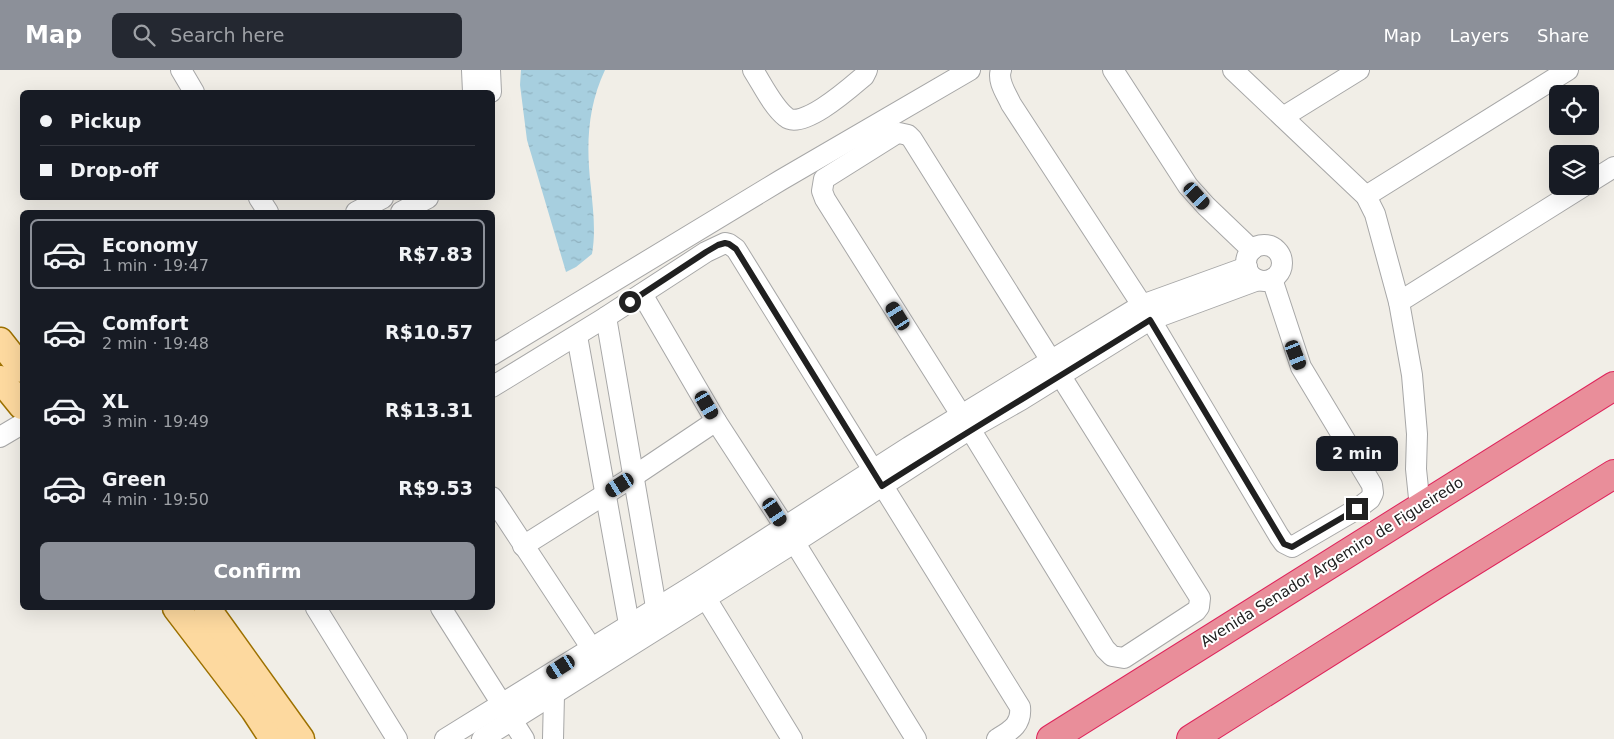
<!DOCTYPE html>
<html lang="en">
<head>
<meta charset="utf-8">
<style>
	body { margin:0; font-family:"DejaVu Sans",sans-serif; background:#242831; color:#f1f3f6; height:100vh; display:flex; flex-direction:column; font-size:19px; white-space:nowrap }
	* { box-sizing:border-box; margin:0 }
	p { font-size:16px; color:#9ea1a6 }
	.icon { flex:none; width:28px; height:28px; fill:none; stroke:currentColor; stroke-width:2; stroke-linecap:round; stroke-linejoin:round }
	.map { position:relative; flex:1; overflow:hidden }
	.side { position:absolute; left:20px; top:140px; width:475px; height:400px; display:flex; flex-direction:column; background:#171b24; border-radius:8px; box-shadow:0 5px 20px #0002 }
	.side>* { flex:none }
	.guide { position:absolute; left:20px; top:20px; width:475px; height:110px; border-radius:8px; box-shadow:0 5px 20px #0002; display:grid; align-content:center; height:110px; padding:0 20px; background:#171b24 }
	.buttons { position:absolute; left:1549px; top:15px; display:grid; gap:10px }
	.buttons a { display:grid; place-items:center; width:50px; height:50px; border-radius:8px; background:#171b24; box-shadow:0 5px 20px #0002; font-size:25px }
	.end { position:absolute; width:22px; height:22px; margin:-11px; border:6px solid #202020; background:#fff; box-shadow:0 0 0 2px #fff }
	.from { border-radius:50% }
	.bubble { position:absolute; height:35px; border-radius:8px; background:#171b24; box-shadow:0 5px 20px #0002; font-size:16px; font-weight:700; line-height:35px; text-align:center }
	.car { position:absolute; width:15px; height:30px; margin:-15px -8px; border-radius:6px; box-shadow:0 0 4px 1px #0007; background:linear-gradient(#222 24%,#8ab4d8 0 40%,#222 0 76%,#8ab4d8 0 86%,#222 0) }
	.guide b { display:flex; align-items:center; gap:18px; height:48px; font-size:19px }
	.guide b+b { border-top:1px solid #363941 }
	.guide i { width:12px; height:12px; background:#f1f3f6 }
	ul { padding:9px 0 0; list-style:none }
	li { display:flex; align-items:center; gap:15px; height:70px; margin:0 10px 8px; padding:0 10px; border:2px solid transparent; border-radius:8px }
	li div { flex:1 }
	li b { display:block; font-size:19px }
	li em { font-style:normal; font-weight:700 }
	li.on { border-color:#8c9099 }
	li>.icon { width:45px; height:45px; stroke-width:1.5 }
	.action { display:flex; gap:10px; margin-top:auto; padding:10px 20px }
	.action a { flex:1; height:58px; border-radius:8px; background:#8c9099; color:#fff; font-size:20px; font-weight:700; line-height:58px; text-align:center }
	header { display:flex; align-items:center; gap:30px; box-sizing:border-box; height:70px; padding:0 25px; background:#8c9099; color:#fff }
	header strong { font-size:24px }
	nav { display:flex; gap:28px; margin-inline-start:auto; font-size:18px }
	.search { width:350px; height:45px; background:#242831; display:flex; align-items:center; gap:12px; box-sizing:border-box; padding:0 18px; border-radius:8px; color:#9ea1a6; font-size:19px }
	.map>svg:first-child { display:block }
	.water { fill:url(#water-ripples) }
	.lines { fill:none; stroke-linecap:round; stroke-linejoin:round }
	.minor-casing { stroke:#a7a7a7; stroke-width:22 }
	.major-casing { stroke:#9d7100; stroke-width:29 }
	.highway-casing { stroke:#de245b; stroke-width:30 }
	.minor { stroke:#fff; stroke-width:20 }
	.major { stroke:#fdd99f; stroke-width:26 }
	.highway { stroke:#e98e9a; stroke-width:28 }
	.route { stroke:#202020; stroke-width:6 }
	.labels { text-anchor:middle; stroke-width:4; stroke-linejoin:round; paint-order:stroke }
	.street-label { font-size:15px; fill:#202020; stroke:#fff }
</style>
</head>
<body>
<header>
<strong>Map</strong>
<div class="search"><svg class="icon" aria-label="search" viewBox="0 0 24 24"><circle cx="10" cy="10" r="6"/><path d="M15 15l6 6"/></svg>Search here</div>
<nav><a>Map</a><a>Layers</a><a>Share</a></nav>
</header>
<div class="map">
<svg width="1614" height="669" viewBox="0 0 1614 669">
	<defs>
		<pattern id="water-ripples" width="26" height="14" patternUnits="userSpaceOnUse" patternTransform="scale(1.25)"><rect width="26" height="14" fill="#a7cfdf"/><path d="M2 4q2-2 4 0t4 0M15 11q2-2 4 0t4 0" fill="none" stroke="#8fb1bf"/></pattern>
	</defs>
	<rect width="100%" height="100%" fill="#f1eee7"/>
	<!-- water -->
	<path class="water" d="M521,0H605C587,38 586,77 591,118C593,140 596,161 592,184L576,197L566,202L527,70L520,15Z"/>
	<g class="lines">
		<defs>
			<g id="minor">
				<polyline points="181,0 194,22"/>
				<polyline points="472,0 473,22"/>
				<polyline points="490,0 491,22"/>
				<path d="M753,0C762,14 773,37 786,47C802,61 851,17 864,6L867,0"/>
				<path d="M1001,0C997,11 1006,23 1011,34L1142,235L1279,466L1284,473L1292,477L1357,439L1370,429L1373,423L1372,415L1301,297L1272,209"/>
				<polyline points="1113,0 1188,116 1206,136 1252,180"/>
				<polyline points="1233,0 1366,126 1375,144 1399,232 1412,305 1417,364 1416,399 1420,438"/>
				<polyline points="1283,47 1359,0"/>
				<polygon points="899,63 908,65 912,69 1200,528 1199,537 1196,541 1124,588 1112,586 1105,579 970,359 825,129 822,121 824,109 894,65"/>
				<polyline points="1590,112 1614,97"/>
				<polyline points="1366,126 1568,0"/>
				<polyline points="259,128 268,142"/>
				<polyline points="356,142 383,128"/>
				<polyline points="401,142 428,128"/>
				<circle cx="1264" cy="193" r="18"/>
				<polyline points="642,224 716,351 785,457 916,669"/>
				<polyline points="1399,232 1584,116"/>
				<polyline points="606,247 656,537"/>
				<polyline points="577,266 629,554"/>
				<polyline points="492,285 781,110 970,0"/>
				<path d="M492,317L606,247L706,182L725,173L729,174L736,179L1020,637C1022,655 1010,661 997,669"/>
				<polyline points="0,367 22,354"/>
				<polyline points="492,427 598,588"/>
				<polyline points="523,476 634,406 716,351"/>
				<polyline points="699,517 792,669"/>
				<polyline points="316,538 397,669"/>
				<polyline points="441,538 524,669"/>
				<polyline points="445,669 697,513 909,377 1142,235 1247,197"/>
				<polyline points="482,669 794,473 970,359 1021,330 1150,250 1258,210"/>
				<polyline points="553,669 554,625"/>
			</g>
			<g id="major">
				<polyline points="0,271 22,299"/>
				<polyline points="0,309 22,336"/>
				<polyline points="176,538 254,640 273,669"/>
				<polyline points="207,538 301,669"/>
			</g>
			<g id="highway">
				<polyline points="1051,669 1614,316"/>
				<polyline points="1191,669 1435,515 1614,404"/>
			</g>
		</defs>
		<!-- minor casing -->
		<use href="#minor" class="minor-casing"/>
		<!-- major casing -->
		<use href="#major" class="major-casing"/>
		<!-- highway casing -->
		<use href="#highway" class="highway-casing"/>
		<!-- minor -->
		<use href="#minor" class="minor"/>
		<!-- major -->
		<use href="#major" class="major"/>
		<!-- highway -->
		<use href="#highway" class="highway"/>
	</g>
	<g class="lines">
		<!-- route -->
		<path class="route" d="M630,232L706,182L718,175L725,173L729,174L736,179L882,416C970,360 1061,306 1150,250L1284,474L1292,477L1357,439"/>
	</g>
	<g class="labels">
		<!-- street labels -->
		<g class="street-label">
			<text transform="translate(1332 492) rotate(-32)" y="5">Avenida Senador Argemiro de Figueiredo</text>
		</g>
	</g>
</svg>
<div class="buttons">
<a><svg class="icon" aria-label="locate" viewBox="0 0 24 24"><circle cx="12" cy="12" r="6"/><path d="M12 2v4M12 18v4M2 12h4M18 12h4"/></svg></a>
<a><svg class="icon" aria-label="layers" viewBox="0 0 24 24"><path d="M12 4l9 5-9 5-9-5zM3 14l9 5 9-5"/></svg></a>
</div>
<i class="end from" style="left:630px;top:232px"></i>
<i class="end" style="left:1357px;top:439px"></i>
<div class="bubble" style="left:1316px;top:366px;width:82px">2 min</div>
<i class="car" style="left:1197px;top:126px;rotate:138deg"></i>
<i class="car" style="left:898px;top:246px;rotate:328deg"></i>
<i class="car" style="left:1296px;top:285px;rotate:159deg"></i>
<i class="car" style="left:707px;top:335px;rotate:150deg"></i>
<i class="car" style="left:620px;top:415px;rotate:237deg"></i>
<i class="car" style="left:775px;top:442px;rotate:147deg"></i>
<i class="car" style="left:561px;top:597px;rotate:238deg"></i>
<div class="guide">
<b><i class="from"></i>Pickup</b>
<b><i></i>Drop-off</b>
</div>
<section class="side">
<ul>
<li class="on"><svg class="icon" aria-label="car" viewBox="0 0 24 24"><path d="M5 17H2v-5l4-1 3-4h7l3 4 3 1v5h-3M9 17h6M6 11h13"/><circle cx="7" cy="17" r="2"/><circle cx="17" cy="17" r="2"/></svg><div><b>Economy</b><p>1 min · 19:47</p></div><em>R$7.83</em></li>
<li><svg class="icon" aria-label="car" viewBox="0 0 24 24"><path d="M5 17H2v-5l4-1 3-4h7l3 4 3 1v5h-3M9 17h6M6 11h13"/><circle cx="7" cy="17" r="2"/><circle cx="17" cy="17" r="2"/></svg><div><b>Comfort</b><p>2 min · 19:48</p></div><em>R$10.57</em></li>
<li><svg class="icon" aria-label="car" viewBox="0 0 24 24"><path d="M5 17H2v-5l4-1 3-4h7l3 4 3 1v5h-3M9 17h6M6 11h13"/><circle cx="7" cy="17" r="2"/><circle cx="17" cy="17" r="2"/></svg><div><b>XL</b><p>3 min · 19:49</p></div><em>R$13.31</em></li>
<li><svg class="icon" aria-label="car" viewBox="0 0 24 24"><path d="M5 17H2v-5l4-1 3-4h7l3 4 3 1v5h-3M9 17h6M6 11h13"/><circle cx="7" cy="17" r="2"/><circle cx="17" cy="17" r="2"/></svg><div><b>Green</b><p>4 min · 19:50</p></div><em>R$9.53</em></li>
</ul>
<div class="action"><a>Confirm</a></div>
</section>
</div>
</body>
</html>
